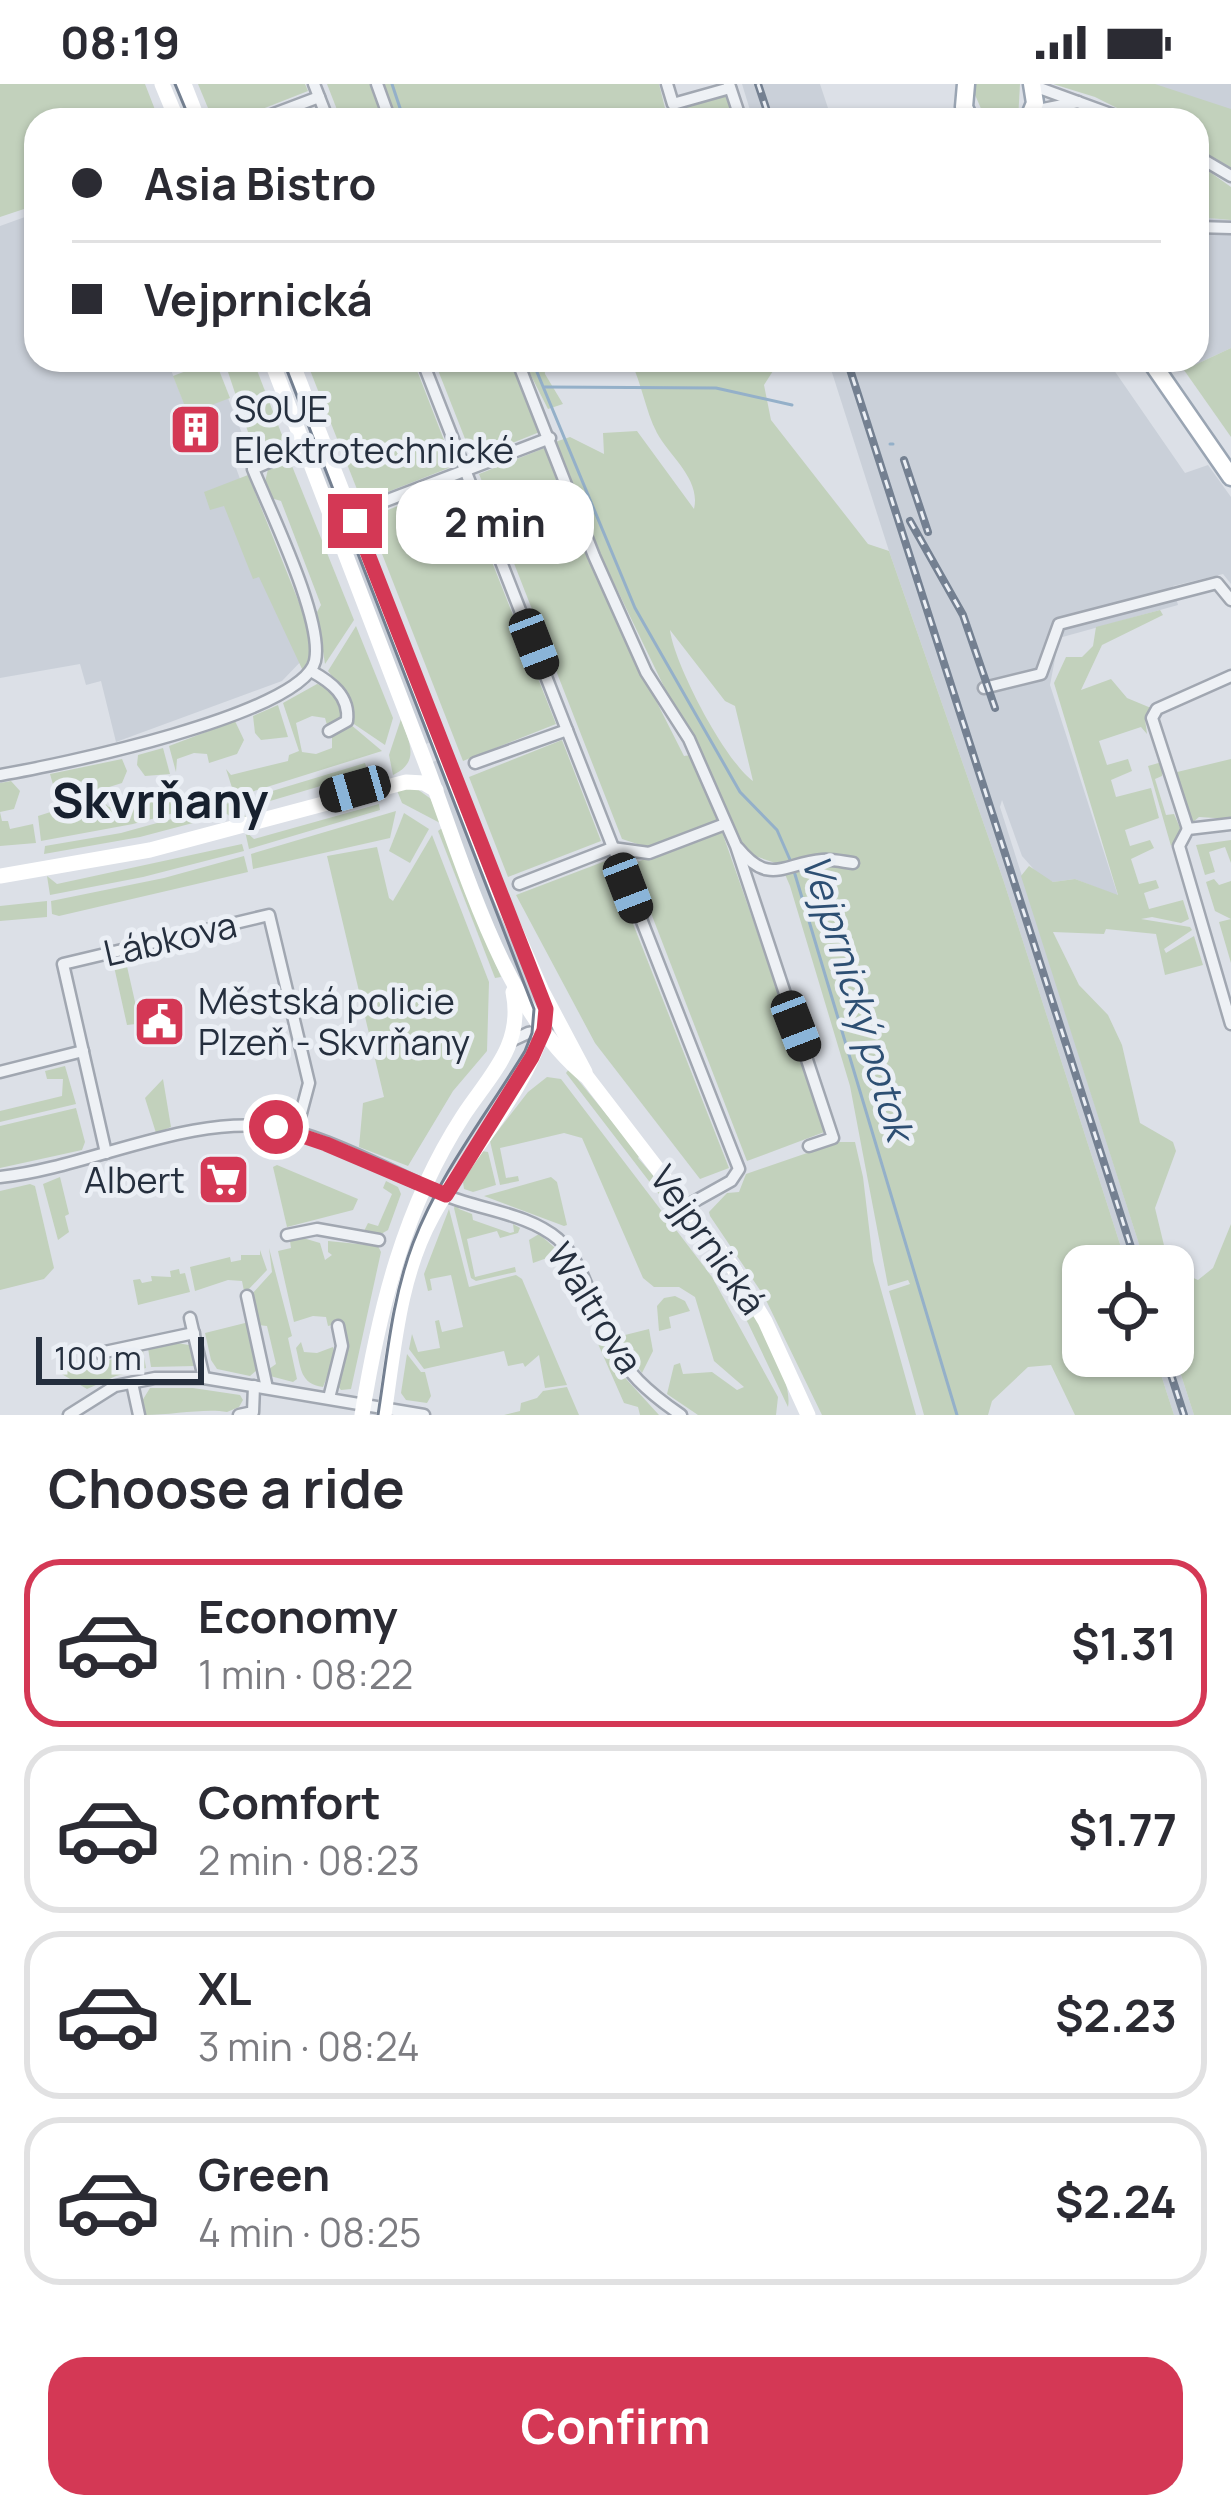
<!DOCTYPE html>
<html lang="en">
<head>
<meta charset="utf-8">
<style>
	body { margin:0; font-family:Manrope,sans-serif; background:#f2f2f3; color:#2b2b33; height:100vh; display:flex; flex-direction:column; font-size:45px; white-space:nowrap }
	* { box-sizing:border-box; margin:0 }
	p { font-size:39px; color:#7c7c81 }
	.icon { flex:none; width:66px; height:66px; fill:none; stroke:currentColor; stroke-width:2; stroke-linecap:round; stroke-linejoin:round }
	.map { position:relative; height:1331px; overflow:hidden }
	.details { display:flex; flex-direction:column; background:#fff; flex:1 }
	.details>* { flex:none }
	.guide { position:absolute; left:24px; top:24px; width:1185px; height:264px; border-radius:36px; box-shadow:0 3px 9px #0004; display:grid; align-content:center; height:264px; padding:0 48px; background:#fff }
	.controls { position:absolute; left:1062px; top:1161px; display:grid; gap:24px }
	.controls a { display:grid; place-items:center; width:132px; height:132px; border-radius:24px; background:#fff; box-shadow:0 3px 9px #0004; font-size:60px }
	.scale { position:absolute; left:36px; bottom:30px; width:168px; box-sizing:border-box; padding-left:12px; border:6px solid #252f3e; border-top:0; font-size:33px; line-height:42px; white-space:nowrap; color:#252f3e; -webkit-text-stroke:9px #ebeff5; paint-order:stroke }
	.end { position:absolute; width:54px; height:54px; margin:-27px; border:15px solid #d43855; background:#fff; box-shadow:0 0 0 6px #fff }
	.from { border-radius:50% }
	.bubble { position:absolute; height:84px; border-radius:36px; background:#fff; box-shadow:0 3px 9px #0004; font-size:39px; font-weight:700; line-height:84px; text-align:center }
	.car { position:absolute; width:36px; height:72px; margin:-36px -18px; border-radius:15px; box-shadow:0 0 9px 3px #0007; background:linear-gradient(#222 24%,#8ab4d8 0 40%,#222 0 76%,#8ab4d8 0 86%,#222 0) }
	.guide b { display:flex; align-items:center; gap:42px; height:114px; font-size:45px }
	.guide b+b { border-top:3px solid #e1e1e2 }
	.guide i { width:30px; height:30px; background:#2b2b33 }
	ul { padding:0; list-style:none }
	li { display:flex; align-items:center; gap:36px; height:168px; margin:0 24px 18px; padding:0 24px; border:6px solid #e1e1e2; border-radius:36px }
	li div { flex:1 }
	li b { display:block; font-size:45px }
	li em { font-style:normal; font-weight:700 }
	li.current { border-color:#d43855 }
	li>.icon { width:108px; height:108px; stroke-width:1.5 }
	h2 { padding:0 48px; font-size:54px; line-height:144px }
	.action { display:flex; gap:24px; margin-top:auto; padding:24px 48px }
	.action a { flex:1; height:138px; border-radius:36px; background:#d43855; color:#fff; font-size:48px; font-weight:700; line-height:138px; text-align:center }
	.status { display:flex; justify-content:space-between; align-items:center; height:84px; padding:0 60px; background:#fff; direction:ltr }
	.status svg { height:33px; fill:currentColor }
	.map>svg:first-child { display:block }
	.built { fill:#cad0d9 }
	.green { fill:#c2d1bc; fill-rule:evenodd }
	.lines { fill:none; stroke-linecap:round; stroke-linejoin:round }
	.stream { stroke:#94b0c9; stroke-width:3 }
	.street-casing { stroke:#a1a7b1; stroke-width:15 }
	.primary-casing { stroke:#9aa5b3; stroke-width:21 }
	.street { stroke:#eef1f5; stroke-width:10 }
	.secondary { stroke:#fff; stroke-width:15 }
	.primary { stroke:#fff; stroke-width:16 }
	.tram { stroke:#748091; stroke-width:3 }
	.rail-casing { stroke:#748091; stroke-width:8 }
	.rail { stroke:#ebeff5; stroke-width:3; stroke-dasharray:9; stroke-linecap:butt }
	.route { stroke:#d43855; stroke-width:15 }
	.labels { text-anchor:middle; stroke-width:10; stroke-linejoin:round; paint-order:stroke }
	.poi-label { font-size:36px; fill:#252f3e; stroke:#ebeff5; text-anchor:start }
	.street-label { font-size:36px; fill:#252f3e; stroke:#ebeff5 }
	.water-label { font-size:39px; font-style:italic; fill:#2d4f73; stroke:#ebeff5 }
	.district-label { font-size:48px; font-weight:bold; fill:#17202e; stroke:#ebeff5 }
</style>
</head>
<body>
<div class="status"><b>08:19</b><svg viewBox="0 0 49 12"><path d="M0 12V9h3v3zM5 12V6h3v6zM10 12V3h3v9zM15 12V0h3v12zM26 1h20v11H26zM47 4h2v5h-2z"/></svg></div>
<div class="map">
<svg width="1231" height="1331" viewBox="0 0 1231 1331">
	<rect width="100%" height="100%" fill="#dce0e7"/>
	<!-- built -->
	<g class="built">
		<polygon points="742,0 820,0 832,36 753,36"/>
		<polygon points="1108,0 1231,0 1231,77 1197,36"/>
		<polygon points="36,129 36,276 167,276 188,329 228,314 251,372 236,384 306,572 282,597 116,658 101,597 86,601 80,580 0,594 0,142"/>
		<polygon points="1197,133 1231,136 1231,264 1184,286 1177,276 1197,276"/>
		<polygon points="828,276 1107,276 1185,389 1208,381 1231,413 1231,500 1223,490 1173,502 1178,521 1059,554 1050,601 1118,812 1075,795 1053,798 1038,790 1022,772 1002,716 1000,723 1146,1182 1127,1182 1004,798 889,467"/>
		<polygon points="320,362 436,656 423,661 309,367"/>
		<polygon points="442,675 538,917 537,921 514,891 429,679"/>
		<polygon points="1173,1266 1194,1331 1174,1331 1155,1272 1173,1272"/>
	</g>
	<!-- green -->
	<g class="green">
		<polygon points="0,0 145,0 159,36 36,36 36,121 0,133"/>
		<polygon points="198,0 305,0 308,7 234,36 213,36"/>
		<polygon points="327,0 373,0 383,36 341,36"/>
		<polygon points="384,0 659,0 668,36 396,36"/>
		<polygon points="975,0 1020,0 1018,36 986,36 972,4"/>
		<polygon points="1053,0 1155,0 1231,25 1231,85 1197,65 1197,36 1141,36 1095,13"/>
		<polygon points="726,12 734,36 681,36 680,25"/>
		<polygon points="1197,79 1231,103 1231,136 1197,133"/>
		<polygon points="1231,264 1231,353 1184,286"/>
		<polygon points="215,276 230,314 188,330 173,292"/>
		<polygon points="224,276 253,276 287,364 257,375"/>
		<polygon points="306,276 413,276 454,382 362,418"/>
		<polygon points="434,276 512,276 542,347 473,375"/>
		<polygon points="523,276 544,276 545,290 563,320 548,325"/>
		<path d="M630,276H780L764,301L771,336L868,460L889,467L1004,798L1127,1182H1083V1272H1155L1174,1331H1075L1051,1281L1028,1283L992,1317L988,1331H924L889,1207L910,1200L908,1196L888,1202L850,1002L790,802L781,781L755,772L737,754L598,466L555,358L570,353L604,370L603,349L637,347L694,425C701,395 670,373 657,349C645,326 642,299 630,276ZM670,546L725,617L735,622L753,697C724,676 674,579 670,546Z"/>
		<polygon points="547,363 643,591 684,672 691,671 719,739 653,765 622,755 479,390"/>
		<polygon points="290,377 354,536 325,580 317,528 321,521 281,417 271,414 265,398 268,385"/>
		<polygon points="248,391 310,546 311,569 303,587 259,493 253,495 224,422 210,426 204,408"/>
		<polygon points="460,397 556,640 463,677 368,434"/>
		<polygon points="1160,526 1163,531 1102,561 1081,606 1111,595 1127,614 1151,624 1145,635 1147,650 1141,643 1099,657 1107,681 1128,675 1132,687 1111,696 1116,713 1151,704 1159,734 1125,746 1130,762 1150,756 1154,764 1131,775 1139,800 1156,796 1159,804 1144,809 1149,825 1183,816 1189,835 1181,839 1152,833 1141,835 1190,843 1192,846 1164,865 1166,869 1194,852 1203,881 1165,891 1156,850 1106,845 1104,850 1053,848 1079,901 1108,931 1122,961 1140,1039 1173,1058 1176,1067 1155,1124 1169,1182 1146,1182 1021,792 1029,782 1053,798 1075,795 1118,811 1054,599 1066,573 1082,573 1093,562 1096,543"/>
		<polygon points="356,542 393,634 385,661 351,638 348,612 328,587"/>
		<path d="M317,600C333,603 342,616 342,632L327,641L325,634L312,632L296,639L302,668L316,670L332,664V651L350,640L382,667L235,713L226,685L231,691L288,677L289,671L299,667L283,619Z"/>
		<polygon points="278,621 288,653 261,656 255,649 253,632"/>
		<path d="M401,635C410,659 420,678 393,691L389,671Z"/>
		<polygon points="235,637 244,656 237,670 209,679 207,670 194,669 177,675 176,688 169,662"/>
		<polygon points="562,656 601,757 508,793 469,693"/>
		<polygon points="163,664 170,690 145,692 137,681 138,671"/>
		<polygon points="122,675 127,687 122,699 90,709 87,698 74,697 57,704 64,733 78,735 94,729 94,718 101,716 109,723 170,709 177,698 181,713 227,703 230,714 133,740 41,757 38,732 60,725 50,690"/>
		<polygon points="1231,675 1231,735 1199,733 1193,738 1173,689"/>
		<polygon points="1162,678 1162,692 1155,695 1166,731 1174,730 1181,746 1171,762 1148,682"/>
		<polygon points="365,679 368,688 240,726 247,734 241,736 236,718"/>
		<polygon points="11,697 20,707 14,725 0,728 2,737 8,737 10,745 33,740 36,759 0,762 0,699"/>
		<polygon points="413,702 431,715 440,739 402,719 396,704"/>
		<polygon points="229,719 237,738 227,730 140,753 44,770 45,762 121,749"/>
		<polygon points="379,720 380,726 249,765 245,747 254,755"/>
		<polygon points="396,727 390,754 253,785 251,770"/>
		<polygon points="404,729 429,745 410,779 389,767"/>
		<polygon points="442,744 501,893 495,894 438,747"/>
		<polygon points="721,745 827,1047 747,1077 632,780"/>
		<polygon points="432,751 489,898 487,967 453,1007 408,1082 359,1063 363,1019 384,1013 327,772 377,763 389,814 393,817"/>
		<polygon points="1231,756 1231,779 1225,763 1209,768 1215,788 1205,791 1196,761"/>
		<polygon points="242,760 244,767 143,793 50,811 47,792 57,800"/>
		<polygon points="244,772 248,788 59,832 52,830 51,817 164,794"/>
		<polygon points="608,776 729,1084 700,1095 595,959 516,811"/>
		<polygon points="1214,795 1219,801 1231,797 1231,879 1219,838 1231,835 1215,827 1206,798"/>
		<polygon points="47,817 47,833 0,837 0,822"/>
		<polygon points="115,872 126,878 138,931 143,931 145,939 127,941 113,878"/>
		<polygon points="65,982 76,1020 0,1038 0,1027 62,1012 63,995 47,995 45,987"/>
		<polygon points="569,985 640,1071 638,1074 697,1142 688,1148 566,989"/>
		<polygon points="547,993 561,995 712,1193 778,1313 776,1331 698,1331 667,1310 674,1281 680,1279 683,1290 712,1288 737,1306 744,1303 714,1277 695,1213 679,1203 654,1203 643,1194 582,1054 564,1049 500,1064 506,1094 518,1092 519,1097 500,1101 490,1057 528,1008"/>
		<polygon points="163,995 171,1043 156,1049 145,1014"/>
		<polygon points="76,1024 85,1058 82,1066 0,1084 0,1042"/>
		<polygon points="839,1058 855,1058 863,1093 873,1177 916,1331 822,1331 764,1212 710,1132 709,1128 727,1109 739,1108 746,1090"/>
		<polygon points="482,1067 488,1068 496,1101 473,1108 464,1105 463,1098"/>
		<polygon points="277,1081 358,1115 353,1126 287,1143 273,1083"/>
		<polygon points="60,1093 69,1130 65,1132 69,1148 58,1156 43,1100"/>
		<polygon points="551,1093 557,1098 567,1141 564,1142 484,1112"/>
		<polygon points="386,1097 398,1103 401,1110 388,1146 381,1150 364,1147 368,1139 378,1142 392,1110 383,1104"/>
		<polygon points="30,1100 35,1102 54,1184 44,1195 0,1206 0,1107"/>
		<polygon points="456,1119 459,1125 472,1130 473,1136 510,1149 514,1148 513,1140 520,1144 518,1149 500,1154 497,1147 467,1155 475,1193 515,1183 516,1188 476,1197 471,1194 454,1124"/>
		<polygon points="449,1125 469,1203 516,1191 522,1195 567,1301 545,1304 539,1271 525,1283 523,1279 508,1282 504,1267 424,1285 409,1265 412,1250 418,1268 440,1264 435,1237 439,1236 442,1248 463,1243 451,1191 430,1195 432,1206 428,1207 424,1190"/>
		<polygon points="1231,1140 1231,1331 1194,1331 1173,1266 1173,1185 1198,1196 1213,1184"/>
		<polygon points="539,1150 561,1169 533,1179 529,1156"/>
		<polygon points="303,1154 320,1159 325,1176 332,1171 328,1168 328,1157 378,1162 381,1168 351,1305 341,1306 337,1301 340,1239 328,1242 326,1233 313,1232 294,1238 278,1167 291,1164 290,1157"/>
		<polygon points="269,1164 292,1252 288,1254 297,1295 293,1298 270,1292 269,1285 276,1280 267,1242 258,1241 250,1212 272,1188"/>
		<polygon points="260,1166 267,1186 248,1206 244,1207 242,1197 228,1196 195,1207 190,1183 230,1173 231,1178 241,1176 241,1171 260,1171"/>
		<polygon points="179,1185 180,1190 185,1189 190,1208 138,1221 133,1196 140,1195 142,1199 152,1197 151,1192 171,1193 170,1187"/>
		<path d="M728,1195C750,1217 794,1293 788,1323L748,1239L723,1198Z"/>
		<polygon points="675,1212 685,1217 690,1227 669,1233 671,1244 659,1247 657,1222 664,1214"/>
		<polygon points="249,1238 257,1286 250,1292 217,1285 211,1276 205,1249"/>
		<polygon points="649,1245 653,1267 642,1289 617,1253"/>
		<polygon points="599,1250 617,1285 659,1331 640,1331 638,1323 624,1319 595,1253"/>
		<polygon points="171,1258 189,1261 195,1282 151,1283 148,1264"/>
		<path d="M301,1258L304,1268L317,1269L333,1263L335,1273L323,1303C300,1300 301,1284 296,1264Z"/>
		<polygon points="143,1267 146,1284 116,1292 87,1305 60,1289"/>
		<polygon points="407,1270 421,1288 425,1288 431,1312 427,1319 406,1316 401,1309"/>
		<polygon points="567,1303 579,1331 504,1331 520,1327 521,1319 537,1314 543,1307"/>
		<path d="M150,1304H193L240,1311L243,1316L239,1323L227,1328C205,1324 173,1331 144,1331L142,1317Z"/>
	</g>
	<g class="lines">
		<!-- stream -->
		<g class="stream">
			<polyline points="392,0 404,36"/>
			<polyline points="532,276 635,524 740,708 777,746 791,778"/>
			<polyline points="545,303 716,304 792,321"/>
			<polyline points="890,360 893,360"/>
			<polyline points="794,787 957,1331"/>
		</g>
		<defs>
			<g id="street">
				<polyline points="314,0 328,36"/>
				<polyline points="377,0 390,36"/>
				<polyline points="667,0 673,20 730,4"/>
				<polyline points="729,0 741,36"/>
				<polyline points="1034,2 1127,36"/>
				<polyline points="1033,32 1043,25 1078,18"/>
				<polyline points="258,36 319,13"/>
				<polyline points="1197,72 1231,92"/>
				<polyline points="1197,143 1231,144"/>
				<polyline points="422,276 739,1085 731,1097 688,1121"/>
				<polyline points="517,276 594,472 646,588 689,655 736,762 833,1054 809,1062"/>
				<polyline points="380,419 550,354"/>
				<path d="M311,587C331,598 350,612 347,637L329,647"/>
				<polyline points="984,604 1041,590 1059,540 1217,499 1231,516"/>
				<polyline points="475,679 567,646"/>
				<path d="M0,691C54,682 302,631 315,577C324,537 270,427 253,385L308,361"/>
				<polyline points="1231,740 1188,745 1179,762 1231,940"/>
				<polyline points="1188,745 1152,634 1157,625 1231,592"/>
				<path d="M738,764C770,803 784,779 822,776C832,775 844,778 853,779"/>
				<polyline points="519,800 612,764 649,769 725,740"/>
				<polyline points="513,956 528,949 546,946"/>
				<polyline points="0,988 83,967"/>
				<polyline points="106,1069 63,880 269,831 309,999 296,1048"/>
				<path d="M0,1093C88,1084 189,1029 278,1044C327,1052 399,1092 447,1112C482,1126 529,1130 558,1155C584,1179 592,1221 607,1252C624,1287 649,1309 681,1331"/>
				<polyline points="287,1151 317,1145 379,1156"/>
				<polyline points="247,1212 267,1304"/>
				<polyline points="190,1234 204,1294"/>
				<polyline points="100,1269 194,1249"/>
				<polyline points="132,1299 139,1331"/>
				<polyline points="329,1314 342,1262 338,1242"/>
				<polyline points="69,1331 115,1302 155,1294 204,1294 424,1331"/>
				<polyline points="239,1331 253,1328 254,1302"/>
			</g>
			<g id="primary">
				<polyline points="966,0 964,23 970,36"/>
				<polyline points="1028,36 1035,19 1032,0"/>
				<polyline points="1150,276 1231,393"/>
			</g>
		</defs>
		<!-- street casing -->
		<use href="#street" class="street-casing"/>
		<!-- primary casing -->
		<use href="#primary" class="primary-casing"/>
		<!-- street -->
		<use href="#street" class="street"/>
		<!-- secondary -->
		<g class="secondary">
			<polyline points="162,0 177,36"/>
			<polyline points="184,0 198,36"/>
			<path d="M271,276C322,407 371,539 422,670C461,770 501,925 587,993L732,1182L765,1237L808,1331"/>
			<polyline points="291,276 499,809 542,907 585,988"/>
			<polyline points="0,792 150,766 406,698 424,699 436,706"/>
			<path d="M362,1331C379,1226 404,1123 463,1032C490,991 524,961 513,908"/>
			<path d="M384,1331C394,1264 399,1193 432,1133C466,1069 525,1011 545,940"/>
		</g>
		<!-- primary -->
		<use href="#primary" class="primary"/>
		<!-- tram -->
		<g class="tram">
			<polyline points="175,0 190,36"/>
			<path d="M283,276L534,925L532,949L525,967C487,1030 440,1089 413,1159C392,1214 387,1273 378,1331"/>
		</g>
		<defs>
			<g id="rail">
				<polyline points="758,0 770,36"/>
				<polyline points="847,276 1137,1182"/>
				<polyline points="904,376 928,448"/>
				<polyline points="910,437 963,531 995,624"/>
				<polyline points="1165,1272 1184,1331"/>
			</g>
		</defs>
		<!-- rail casing -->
		<use href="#rail" class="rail-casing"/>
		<!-- rail -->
		<use href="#rail" class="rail"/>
	</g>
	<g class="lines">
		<!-- route -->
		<polyline class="route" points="276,1043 326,1060 446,1111 532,973 544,946 546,925 355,437"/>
	</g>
	<!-- icons -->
	<defs>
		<symbol id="building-square" viewBox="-11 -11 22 22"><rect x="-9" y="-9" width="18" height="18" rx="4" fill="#d43855" stroke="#ebeff5"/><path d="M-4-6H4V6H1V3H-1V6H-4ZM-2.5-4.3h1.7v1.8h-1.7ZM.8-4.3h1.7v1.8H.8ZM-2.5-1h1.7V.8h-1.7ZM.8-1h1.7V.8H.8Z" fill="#fff"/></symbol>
		<symbol id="civic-square" viewBox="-11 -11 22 22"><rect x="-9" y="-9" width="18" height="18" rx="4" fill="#d43855" stroke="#ebeff5"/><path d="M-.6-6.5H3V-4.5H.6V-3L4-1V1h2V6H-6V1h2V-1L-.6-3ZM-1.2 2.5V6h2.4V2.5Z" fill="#fff"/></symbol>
		<symbol id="supermarket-square" viewBox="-11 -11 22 22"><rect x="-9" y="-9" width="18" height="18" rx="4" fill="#d43855" stroke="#ebeff5"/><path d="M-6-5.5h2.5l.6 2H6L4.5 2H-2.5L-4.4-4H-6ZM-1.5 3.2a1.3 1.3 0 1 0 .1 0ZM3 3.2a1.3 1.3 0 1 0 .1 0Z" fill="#fff"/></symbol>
	</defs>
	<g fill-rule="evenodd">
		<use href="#building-square" x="166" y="316" width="59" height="59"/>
		<use href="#civic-square" x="130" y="908" width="59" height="59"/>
		<use href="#supermarket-square" x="194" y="1066" width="59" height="59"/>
	</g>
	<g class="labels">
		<!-- poi labels -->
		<g class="poi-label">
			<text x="234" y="338">SOUE<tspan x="234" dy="41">Elektrotechnické</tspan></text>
			<text x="198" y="930">Městská policie<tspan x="198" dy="41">Plzeň - Skvrňany</tspan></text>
			<text x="185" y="1109" text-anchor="end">Albert</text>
		</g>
		<!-- street labels -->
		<g class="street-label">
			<text transform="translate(170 855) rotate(-13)" y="13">Lábkova</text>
			<text transform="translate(708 1156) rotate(55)" y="13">Vejprnická</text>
			<text transform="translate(595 1224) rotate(58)" y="13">Waltrova</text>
		</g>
		<!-- water labels -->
		<g class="water-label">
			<text transform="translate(858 913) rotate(73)" y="14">Vejprnický potok</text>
		</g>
		<!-- district labels -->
		<g class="district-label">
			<text x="160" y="734">Skvrňany</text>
		</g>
	</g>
</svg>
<div class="controls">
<a><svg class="icon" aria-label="locate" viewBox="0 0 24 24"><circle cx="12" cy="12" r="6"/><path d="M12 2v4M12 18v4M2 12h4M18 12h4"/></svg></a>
</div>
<div class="scale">100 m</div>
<i class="end from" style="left:276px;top:1043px"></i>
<i class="end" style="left:355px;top:437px"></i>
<div class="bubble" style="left:396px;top:396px;width:198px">2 min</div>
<i class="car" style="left:534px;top:560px;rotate:159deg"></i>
<i class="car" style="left:355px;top:705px;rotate:254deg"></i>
<i class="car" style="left:628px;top:804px;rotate:159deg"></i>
<i class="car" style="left:796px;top:942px;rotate:159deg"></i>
<div class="guide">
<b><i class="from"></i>Asia Bistro</b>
<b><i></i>Vejprnická</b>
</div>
</div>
<section class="details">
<h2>Choose a ride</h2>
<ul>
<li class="current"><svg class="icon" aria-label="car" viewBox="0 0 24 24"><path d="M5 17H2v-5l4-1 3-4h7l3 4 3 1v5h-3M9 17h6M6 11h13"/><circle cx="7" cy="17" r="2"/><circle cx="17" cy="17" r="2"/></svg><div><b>Economy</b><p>1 min · 08:22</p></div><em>$1.31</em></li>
<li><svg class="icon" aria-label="car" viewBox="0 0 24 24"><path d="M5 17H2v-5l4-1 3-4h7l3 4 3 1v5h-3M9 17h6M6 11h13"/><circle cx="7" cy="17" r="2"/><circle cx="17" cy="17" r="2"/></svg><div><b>Comfort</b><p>2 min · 08:23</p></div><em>$1.77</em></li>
<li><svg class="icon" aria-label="car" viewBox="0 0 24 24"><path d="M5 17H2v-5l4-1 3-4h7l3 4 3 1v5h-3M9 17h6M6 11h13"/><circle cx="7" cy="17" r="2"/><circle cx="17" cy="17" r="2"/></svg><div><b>XL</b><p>3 min · 08:24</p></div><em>$2.23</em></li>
<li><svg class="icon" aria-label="car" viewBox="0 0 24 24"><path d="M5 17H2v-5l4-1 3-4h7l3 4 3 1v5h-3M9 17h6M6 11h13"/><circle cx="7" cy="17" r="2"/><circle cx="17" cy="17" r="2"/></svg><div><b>Green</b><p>4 min · 08:25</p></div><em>$2.24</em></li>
</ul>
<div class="action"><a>Confirm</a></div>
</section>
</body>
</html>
